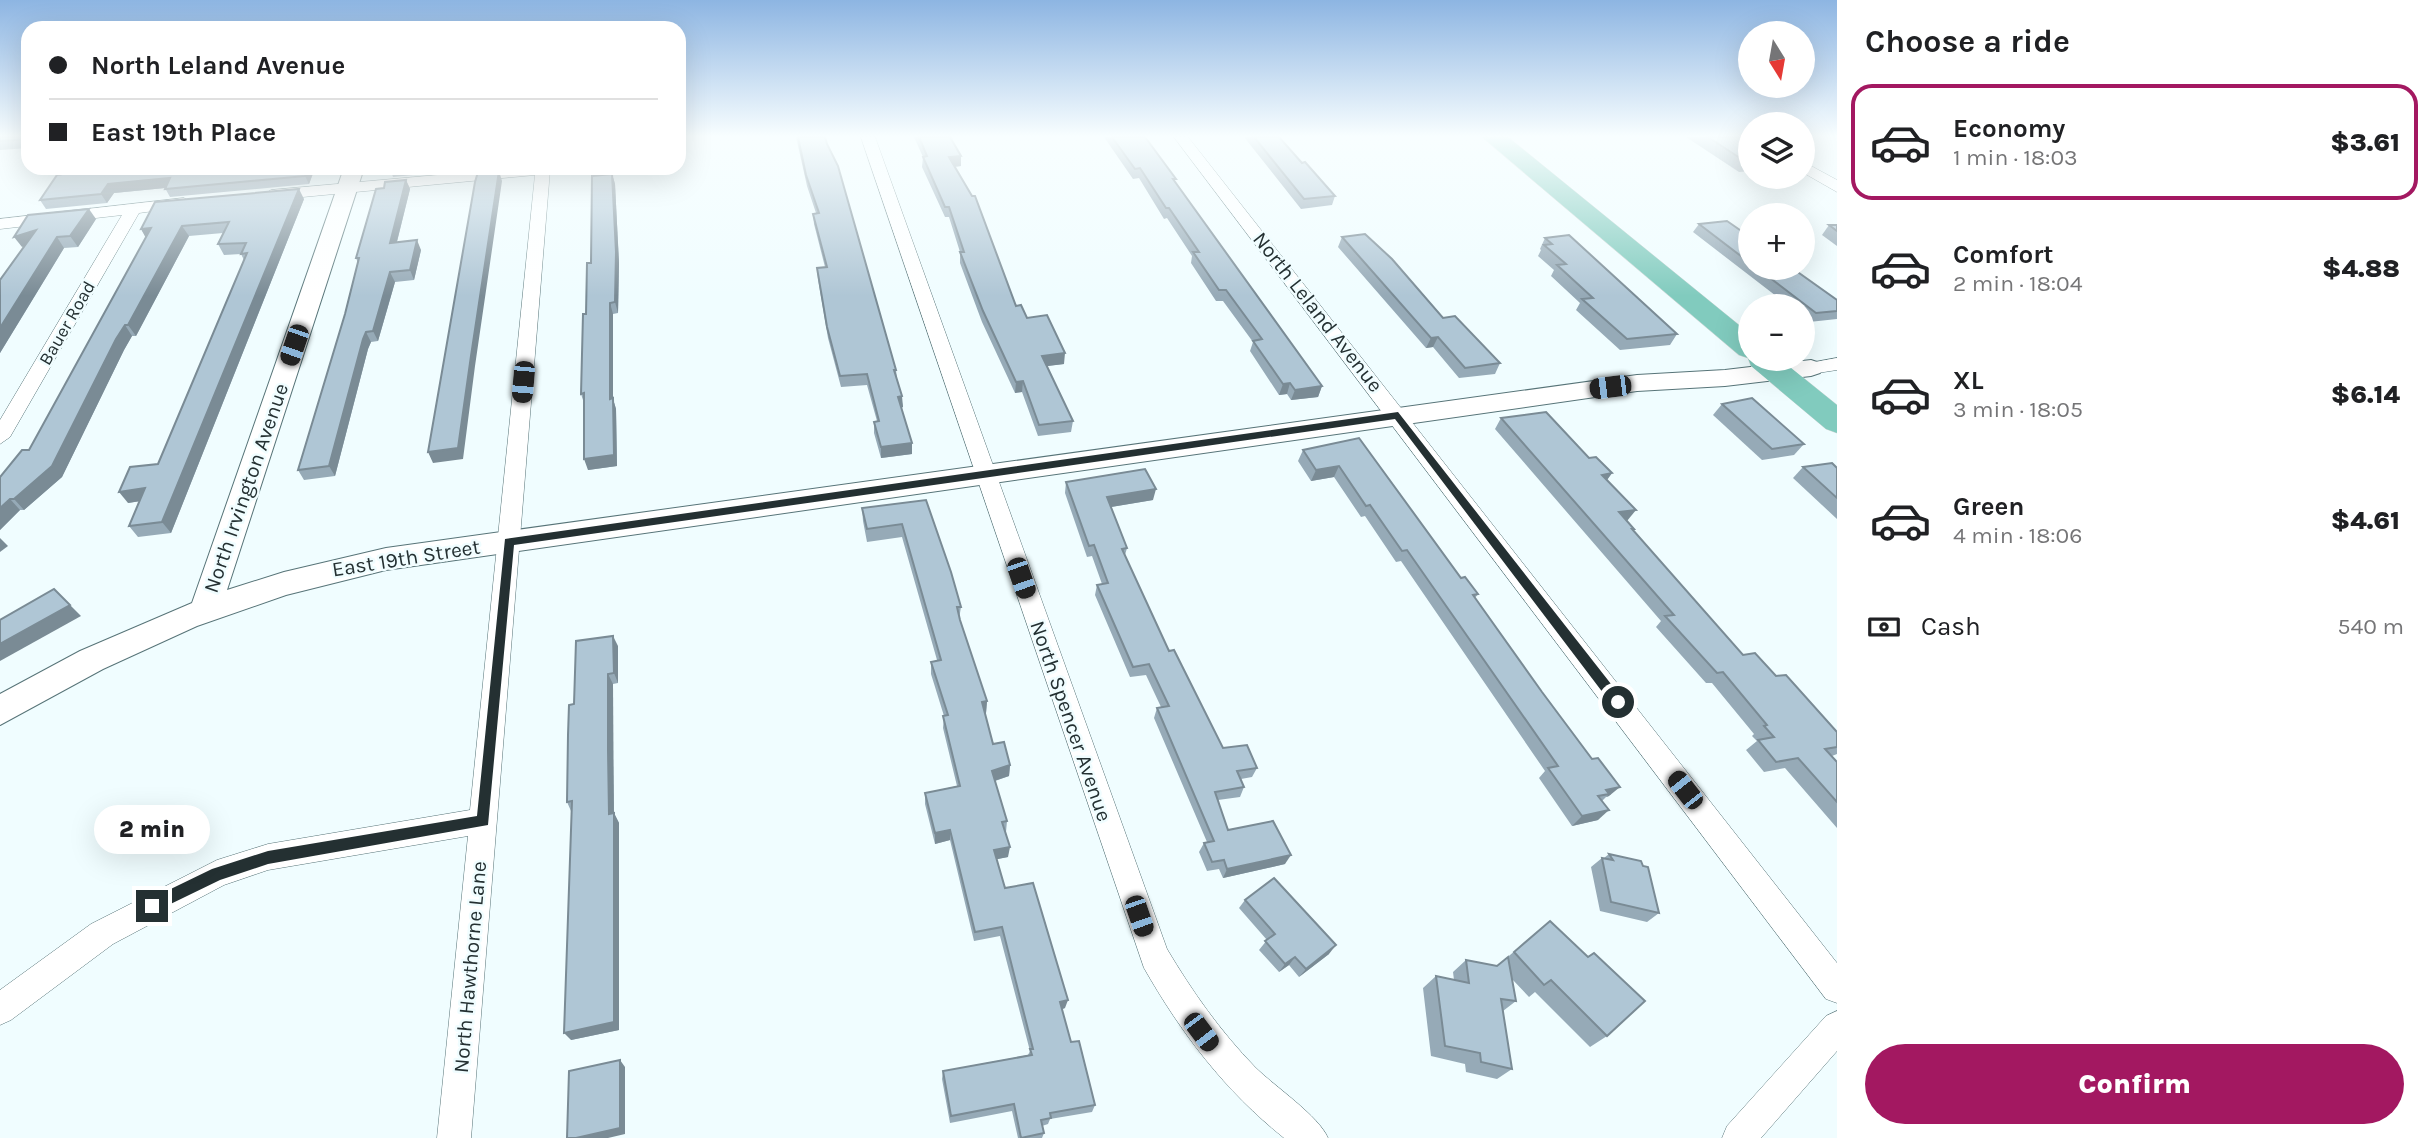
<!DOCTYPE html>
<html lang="en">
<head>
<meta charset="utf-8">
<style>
	body { margin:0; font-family:Karla,sans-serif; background:#f6f6f6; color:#202124; height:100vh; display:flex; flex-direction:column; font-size:26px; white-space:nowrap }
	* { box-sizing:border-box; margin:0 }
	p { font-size:23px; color:#757577 }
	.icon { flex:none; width:38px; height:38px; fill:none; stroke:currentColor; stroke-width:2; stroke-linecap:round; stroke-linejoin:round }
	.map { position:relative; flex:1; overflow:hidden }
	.sheet { display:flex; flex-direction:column; background:#fff; width:595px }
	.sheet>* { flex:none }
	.top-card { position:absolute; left:21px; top:21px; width:665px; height:154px; border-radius:21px; box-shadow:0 7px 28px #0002; display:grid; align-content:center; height:154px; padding:0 28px; background:#fff }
	.needle { width:46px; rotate:169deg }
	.buttons { position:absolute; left:1738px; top:21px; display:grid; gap:14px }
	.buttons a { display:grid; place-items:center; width:77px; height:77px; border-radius:50%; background:#fff; box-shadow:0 7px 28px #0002; font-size:35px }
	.end { position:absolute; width:32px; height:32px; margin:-16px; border:9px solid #243032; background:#fff; box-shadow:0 0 0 4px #fff }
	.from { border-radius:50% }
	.bubble { position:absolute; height:49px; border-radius:24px; background:#fff; box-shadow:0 7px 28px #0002; font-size:23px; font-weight:800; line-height:49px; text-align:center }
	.car { position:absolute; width:21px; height:42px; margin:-21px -10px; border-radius:9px; box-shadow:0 0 5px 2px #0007; background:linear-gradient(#222 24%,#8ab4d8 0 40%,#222 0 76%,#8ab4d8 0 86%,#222 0) }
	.top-card b { display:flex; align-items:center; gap:24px; height:66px; font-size:26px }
	.top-card b+b { border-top:2px solid #e0e0e0 }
	.top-card i { width:18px; height:18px; background:#202124 }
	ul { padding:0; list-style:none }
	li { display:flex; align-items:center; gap:21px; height:116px; margin:0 14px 10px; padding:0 14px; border:4px solid transparent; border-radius:21px }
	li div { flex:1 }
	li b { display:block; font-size:26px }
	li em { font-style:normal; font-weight:800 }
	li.current { border-color:#a31861 }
	li>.icon { width:63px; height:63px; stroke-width:1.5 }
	h2 { padding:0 28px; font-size:32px; line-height:84px }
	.pay { display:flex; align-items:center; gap:18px; height:77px; padding:0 28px; font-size:26px }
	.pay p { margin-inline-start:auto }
	.action { display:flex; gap:14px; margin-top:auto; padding:14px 28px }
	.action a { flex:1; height:80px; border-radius:42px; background:#a31861; color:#fff; font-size:28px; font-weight:800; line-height:80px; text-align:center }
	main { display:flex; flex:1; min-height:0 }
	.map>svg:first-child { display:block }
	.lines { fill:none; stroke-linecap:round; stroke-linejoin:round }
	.minor-casing { stroke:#577478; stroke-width:1 }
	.tertiary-casing { stroke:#577478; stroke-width:2 }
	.primary-casing { stroke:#d8dada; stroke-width:1 }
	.minor { fill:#fff; fill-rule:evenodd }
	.tertiary { fill:#fff; fill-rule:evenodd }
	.primary { fill:#81cbbe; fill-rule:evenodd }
	.wall { fill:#96aab7 }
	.shaded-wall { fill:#7a8b95 }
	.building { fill:#afc6d5; stroke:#7a8b95; stroke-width:2 }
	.route { fill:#243032 }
	.labels { text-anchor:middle; stroke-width:5; stroke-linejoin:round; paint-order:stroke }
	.far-street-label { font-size:18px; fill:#243032; stroke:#f0fdff }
	.street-label { font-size:21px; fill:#243032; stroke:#f0fdff }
</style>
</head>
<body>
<main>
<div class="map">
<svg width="1837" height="1138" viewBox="0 0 1837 1138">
	<rect width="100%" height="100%" fill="#f0fdff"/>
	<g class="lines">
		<defs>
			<g id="minor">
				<path d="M861,137H875L1167,949C1192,991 1220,1031 1255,1067C1274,1086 1319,1116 1328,1138H1284C1225,1091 1181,1033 1144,968Z"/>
				<polygon points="1174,137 1188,137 1837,963 1837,1003 1826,999"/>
				<polygon points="1802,161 1837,180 1837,192 1802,172"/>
				<polygon points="516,168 550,170 471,1138 437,1138 468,836 268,870 224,885 113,944 11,1020 0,1025 0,990 91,924 217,860 268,844 470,810 535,175 271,200 263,195 271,190"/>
				<polygon points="184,198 192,203 190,206 139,213 10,437 0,444 0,420 122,215 0,229 0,219"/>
				<polygon points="1837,358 1837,370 1811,374 1802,368 1804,364"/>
				<polygon points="1837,1011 1837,1051 1761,1138 1722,1138 1727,1126 1826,1016"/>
			</g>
			<polygon id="tertiary" points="344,168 364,168 227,590 284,572 386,548 1637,375 1725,370 1811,360 1820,363 1823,368 1820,373 1811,376 1725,386 1637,391 386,570 286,595 197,626 103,669 0,725 0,694 80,651 192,603"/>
			<polygon id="primary" points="1482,137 1508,137 1750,334 1750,359 1780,359 1837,405 1837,433 1826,429 1751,366 1748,358 1739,355"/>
		</defs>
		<!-- minor casing -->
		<use href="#minor" class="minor-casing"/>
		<!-- tertiary casing -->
		<use href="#tertiary" class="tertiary-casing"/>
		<!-- primary casing -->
		<use href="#primary" class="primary-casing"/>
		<!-- minor -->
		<use href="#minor" class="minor"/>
		<!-- tertiary -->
		<use href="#tertiary" class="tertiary"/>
		<!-- primary -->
		<use href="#primary" class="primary"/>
	</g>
	<!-- wall -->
	<g class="wall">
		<polygon points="0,137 28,137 28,148 0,150"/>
		<polygon points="796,137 825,137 896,370 897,379 903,407 901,408 912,454 881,458 874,433 874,422 877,421 867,385 841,387 828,338 818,279 817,268 825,267 814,224 813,214 816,213 807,186"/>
		<polygon points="914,137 950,137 961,156 961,166 955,167 1016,306 1064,364 1046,366 1073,421 1071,432 1038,436 1022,392 1015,393 982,322 960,263 960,252 949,217 945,217 922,167 923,157"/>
		<polygon points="1104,137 1145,137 1175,182 1322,386 1318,397 1291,400 1287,394 1279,395 1250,351 1253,342 1223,301 1216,301 1191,263 1192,256 1167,218 1164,219 1139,178 1133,179"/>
		<polygon points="1244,137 1279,137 1302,163 1335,196 1332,205 1301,209"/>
		<polygon points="1686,137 1742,137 1750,142 1750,171 1739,172"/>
		<polygon points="72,168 315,168 309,184 170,197 165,188 114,193 107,203 46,209 40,200 68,173"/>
		<polygon points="390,168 415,168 413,175 393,177"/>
		<polygon points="612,174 615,184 619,263 618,313 613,314 613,399 616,409 617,466 588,470 584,403 581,394 586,314 591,263"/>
		<polygon points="406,180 410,189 397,242 421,250 414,280 395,282 378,341 371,342 368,349 335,476 304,480 298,470 345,314 358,263 356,258 384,188"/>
		<polygon points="304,199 171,533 138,537 129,526 140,501 128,503 158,464 244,260 241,254 224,255 218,244 223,233 189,236 136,336 132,336 124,350 62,477 24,510 20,510 0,530 0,477 29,450 146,237 141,229"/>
		<polygon points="96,219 78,247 64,248 0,353 0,280 24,246 22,247"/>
		<polygon points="1699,224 1750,237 1750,268 1792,268 1837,300 1837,319 1809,322 1802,317 1802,306 1789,306 1693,232"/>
		<polygon points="1829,225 1837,225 1837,246 1822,235"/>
		<polygon points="1342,237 1500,363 1495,374 1459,378 1433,347 1426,348 1338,247"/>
		<polygon points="1545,238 1677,334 1670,345 1620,350 1576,310 1580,303 1551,276 1554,270 1538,256 1541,250 1540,249"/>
		<polygon points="1722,404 1804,444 1794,455 1762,460 1713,415"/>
		<polygon points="1501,418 1589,458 1612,473 1607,480 1627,521 1634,529 1633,531 1743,655 1776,676 1837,732 1837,754 1832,756 1837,762 1837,828 1785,768 1764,772 1746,750 1757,741 1752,736 1754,734 1712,683 1706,683 1656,627 1661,621 1495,429"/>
		<polygon points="1359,438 1461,578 1478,594 1475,598 1542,692 1592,759 1609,796 1606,797 1602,801 1598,820 1572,826 1539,778 1545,771 1401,561 1396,562 1365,516 1361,517 1334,477 1311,481 1298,461 1303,450"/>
		<polygon points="1803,467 1837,468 1837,519 1793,478"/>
		<polygon points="1066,482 1153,500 1111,507 1127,548 1125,555 1169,651 1223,748 1257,768 1252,777 1241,779 1244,787 1240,797 1218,800 1228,830 1285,864 1223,878 1219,869 1207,871 1199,852 1204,843 1207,842 1154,718 1157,708 1161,707 1146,675 1130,677 1095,595 1097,585 1102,584 1092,556 1087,557 1065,493"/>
		<polygon points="926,500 961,607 959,619 987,701 986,713 985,713 993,744 1010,765 1009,776 995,781 1007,821 1006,832 1008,857 997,859 1005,888 1065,1008 1062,1009 1071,1042 1095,1105 1092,1112 1050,1119 1048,1124 1042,1126 1044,1133 1042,1138 1018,1138 1012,1111 950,1123 942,1079 943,1071 1028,1055 1030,1051 1000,936 974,941 950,840 935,844 925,804 925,793 957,786 943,728 944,716 931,674 931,662 937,660 902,537 867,542 863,521 862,508"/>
		<polygon points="618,646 618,683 613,684 613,760 614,813 619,823 619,1030 571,1040 571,811 567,802 574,704"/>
		<polygon points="1609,854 1659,913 1647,922 1600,911 1591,867 1602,858 1604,858"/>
		<polygon points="1245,900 1329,954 1299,977 1289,965 1279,972 1259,950 1267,940 1239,908"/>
		<polygon points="1550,921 1607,1036 1590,1047 1535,992 1529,997 1512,979 1516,1001 1503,1011 1512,1069 1497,1079 1466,1072 1465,1064 1431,1056 1423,988 1436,976 1454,980 1453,972 1466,960 1497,966"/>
	</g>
	<!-- shaded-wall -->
	<g class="shaded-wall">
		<polygon points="961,156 961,166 949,167 949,157"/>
		<polygon points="308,168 315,168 309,184 305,176"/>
		<polygon points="499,171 502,181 475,366 463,459 433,463 428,452 471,356"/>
		<polygon points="612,174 615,184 619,263 618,313 615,302"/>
		<polygon points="170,178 175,187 114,193 107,203 101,194 108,184"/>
		<polygon points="406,180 410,189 394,253 390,243"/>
		<polygon points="299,189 304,199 171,533 162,522"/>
		<polygon points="89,209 96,219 78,247 70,236"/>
		<polygon points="182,226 189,236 136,336 128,325"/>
		<polygon points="151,228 147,240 141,229"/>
		<polygon points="36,230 43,240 22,247 14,237"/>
		<polygon points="57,237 64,248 0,353 0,328"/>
		<polygon points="417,240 421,250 414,280 410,270"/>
		<polygon points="390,272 395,282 378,341 373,331"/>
		<polygon points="610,303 613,314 613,399 616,409 617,466 588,470 584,459 610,399"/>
		<polygon points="125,325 132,336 124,350 62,477 24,510 14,499"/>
		<polygon points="366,332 371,342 368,349 335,476 329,466 363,339"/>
		<polygon points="1438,337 1433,347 1426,348 1431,338"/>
		<polygon points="1065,353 1064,364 1040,367 1042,356"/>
		<polygon points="1023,381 1022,392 1015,393 1016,382"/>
		<polygon points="1290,383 1287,394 1279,395 1283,384"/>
		<polygon points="1322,386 1318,397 1291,400 1295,390"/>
		<polygon points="902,396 903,407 898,408 898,397"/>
		<polygon points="912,443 912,454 881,458 881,447"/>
		<polygon points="1339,466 1334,477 1311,481 1316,470"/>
		<polygon points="1612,473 1604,484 1602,475"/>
		<polygon points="145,488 154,499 128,503 119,492"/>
		<polygon points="1156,489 1153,500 1105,508 1107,497"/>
		<polygon points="10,499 20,510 0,530 0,508"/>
		<polygon points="1636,510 1627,521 1610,524 1619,512"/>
		<polygon points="0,538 8,546 0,552"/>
		<polygon points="70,605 81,616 0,661 0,644"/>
		<polygon points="613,636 618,646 618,683 614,673"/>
		<polygon points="608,674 613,684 614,823 609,814"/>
		<polygon points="987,701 986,713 981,714 982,702"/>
		<polygon points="1010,765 1009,776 991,782 992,771"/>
		<polygon points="1620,787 1609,796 1606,797 1609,794 1606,790"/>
		<polygon points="1609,810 1598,820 1572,826 1582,816"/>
		<polygon points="614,813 619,823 619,1030 571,1040 564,1033"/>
		<polygon points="950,830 950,840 935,844 935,833"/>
		<polygon points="1010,847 1008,857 993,860 994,850"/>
		<polygon points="1291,855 1285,864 1223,878 1227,869"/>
		<polygon points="1336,945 1329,954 1299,977 1306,969"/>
		<polygon points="1295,957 1289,965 1279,972 1285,964"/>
		<polygon points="1068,1000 1065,1008 1057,1011 1060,1002"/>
		<polygon points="620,1060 625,1067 625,1134 608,1138 576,1138"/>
	</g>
	<!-- building -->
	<g class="building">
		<polygon points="0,137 28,137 28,139 0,141"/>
		<polygon points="798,137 825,137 827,144 838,166 896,370 894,370 902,396 898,397 912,443 881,447 874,422 879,421 867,374 840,376 827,327 817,268 827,267 813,214 819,213 806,175"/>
		<polygon points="919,137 950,137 961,156 949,157 972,196 975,196 1016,306 1021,305 1027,318 1047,315 1065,353 1042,356 1073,421 1039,425 1023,381 1016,382 983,311 960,252 964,252 949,207 945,207 923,157 927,156"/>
		<polygon points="1112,137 1145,137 1176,179 1173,179 1322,386 1295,390 1290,383 1283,384 1253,341 1262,339 1226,290 1219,290 1193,252 1199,252 1169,208 1166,208 1140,168 1135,169"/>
		<polygon points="1254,137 1279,137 1302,163 1305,162 1335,196 1304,199"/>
		<polygon points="1708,137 1742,137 1750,142 1750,161 1746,162"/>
		<polygon points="72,168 308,168 305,176 165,189 170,178 108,184 101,194 40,200 57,175 68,173"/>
		<polygon points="499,171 471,356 458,448 428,452 475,182 478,172"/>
		<polygon points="612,174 616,252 615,302 610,303 610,399 613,398 614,455 584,459 584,393 581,394 583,314 586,314 587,263 591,263 592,176"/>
		<polygon points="406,180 390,243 417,240 410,270 390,272 373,331 366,332 363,339 329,466 298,470 345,314 359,258 356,258 376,189 384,188 385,182"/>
		<polygon points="299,189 162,522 129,526 145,488 119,492 130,467 158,464 247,253 241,254 246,243 218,244 229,222 182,226 128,325 125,325 116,339 52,466 14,499 10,499 0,508 0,477 22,450 29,450 151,228 141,229 155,202"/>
		<polygon points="89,209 70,236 57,237 0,328 0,280 36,230 14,237 28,215"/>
		<polygon points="1727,221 1750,237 1750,263 1699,224"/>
		<polygon points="1829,225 1837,225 1837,231"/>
		<polygon points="1365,234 1392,259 1443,318 1455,316 1500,363 1465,368 1438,337 1431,338 1342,237"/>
		<polygon points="1569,235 1677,334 1627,339 1582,299 1593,298 1557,265 1566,264 1544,245 1552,244 1545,238"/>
		<polygon points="1757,268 1792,268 1837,300 1837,311 1816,313"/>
		<polygon points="1752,398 1804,444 1772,449 1722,404"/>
		<polygon points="1546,412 1589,458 1596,457 1612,473 1602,475 1636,510 1619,512 1634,529 1632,529 1743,655 1755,653 1776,676 1786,675 1837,732 1837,747 1825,749 1837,762 1837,802 1798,758 1776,762 1758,740 1774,737 1764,726 1767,725 1723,672 1717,673 1665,616 1674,615 1501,418"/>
		<polygon points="1359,438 1461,578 1465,577 1478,594 1473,595 1542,692 1592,759 1598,758 1620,787 1606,790 1609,794 1598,796 1609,810 1582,816 1548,768 1558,766 1407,550 1402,551 1370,505 1366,506 1339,466 1316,470 1303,450"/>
		<polygon points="1832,463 1837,468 1837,498 1803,467"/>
		<polygon points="1145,469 1156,489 1107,497 1127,548 1122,549 1169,651 1174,650 1223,748 1247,745 1257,768 1237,771 1244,787 1215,792 1228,830 1273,821 1291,855 1227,869 1224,860 1212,862 1204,843 1214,841 1157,708 1169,706 1149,664 1133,667 1097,585 1108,583 1094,545 1089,546 1066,482"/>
		<polygon points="926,500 951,572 961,607 957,607 960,620 987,701 982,702 993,744 1004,742 1010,765 992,771 1007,821 1002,822 1010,847 994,850 1005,888 1033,883 1068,1000 1060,1002 1071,1042 1079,1041 1095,1105 1050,1113 1051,1118 1041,1120 1044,1133 1021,1138 1014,1104 951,1116 943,1071 1032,1055 1030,1049 1033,1049 1002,927 975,932 950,830 935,833 925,793 960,786 943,716 948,715 931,662 941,660 902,524 867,529 862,508"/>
		<polygon points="54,589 70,605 0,644 0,620"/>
		<polygon points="613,636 614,673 608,674 608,750 609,814 614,813 614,1022 564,1033 572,801 567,802 568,735 569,705 574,704 576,641"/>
		<polygon points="1609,854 1641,861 1643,866 1648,867 1659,913 1611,902 1602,858 1613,860"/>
		<polygon points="1274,878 1336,945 1306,969 1295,957 1285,964 1265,941 1275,934 1245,900"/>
		<polygon points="1550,921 1588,957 1594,953 1645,1001 1607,1036 1551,980 1544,985 1514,952"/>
		<polygon points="1508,957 1516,1001 1501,999 1512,1069 1481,1062 1480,1053 1445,1046 1436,976 1469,983 1466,960 1497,966"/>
		<polygon points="620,1060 620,1128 576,1138 567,1138 569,1071"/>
	</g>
	<!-- sky -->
	<linearGradient id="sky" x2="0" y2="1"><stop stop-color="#8db5e2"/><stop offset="0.46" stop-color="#f8feff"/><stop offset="1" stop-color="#f8feff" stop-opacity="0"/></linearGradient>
	<rect width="1837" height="296" fill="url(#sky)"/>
	<!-- route -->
	<polygon class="route" points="1398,412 1622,698 1622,706 1613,706 1395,419 514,545 488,825 268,864 220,880 152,913 144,906 146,901 212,869 268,851 477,816 505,539"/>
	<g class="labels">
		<!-- far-street labels -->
		<g class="far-street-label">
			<text transform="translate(67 323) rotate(-60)" y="6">Bauer Road</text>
		</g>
		<!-- street labels -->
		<g class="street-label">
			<text transform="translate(1318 312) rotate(52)" y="7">North Leland Avenue</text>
			<text transform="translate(246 488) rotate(-71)" y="7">North Irvington Avenue</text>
			<text transform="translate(406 558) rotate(-9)" y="7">East 19th Street</text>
			<text transform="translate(1071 721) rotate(71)" y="7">North Spencer Avenue</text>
			<text transform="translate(470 967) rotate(-85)" y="7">North Hawthorne Lane</text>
		</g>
	</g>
</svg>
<div class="buttons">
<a><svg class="needle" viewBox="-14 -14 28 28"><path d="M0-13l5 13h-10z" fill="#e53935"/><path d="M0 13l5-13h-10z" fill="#757577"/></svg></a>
<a><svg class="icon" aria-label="layers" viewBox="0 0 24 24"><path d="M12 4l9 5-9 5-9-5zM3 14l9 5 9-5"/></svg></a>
<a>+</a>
<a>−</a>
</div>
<i class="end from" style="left:1618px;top:702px"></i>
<i class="end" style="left:152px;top:906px"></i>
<div class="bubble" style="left:94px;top:805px;width:116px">2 min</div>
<i class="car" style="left:294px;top:345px;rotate:199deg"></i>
<i class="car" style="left:523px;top:382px;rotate:185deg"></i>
<i class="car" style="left:1610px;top:387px;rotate:263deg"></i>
<i class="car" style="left:1021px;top:578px;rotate:161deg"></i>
<i class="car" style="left:1685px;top:790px;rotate:322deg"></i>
<i class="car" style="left:1139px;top:916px;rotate:161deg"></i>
<i class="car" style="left:1201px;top:1032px;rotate:143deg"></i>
<div class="top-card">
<b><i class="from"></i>North Leland Avenue</b>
<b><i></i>East 19th Place</b>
</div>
</div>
<section class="sheet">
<h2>Choose a ride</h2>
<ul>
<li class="current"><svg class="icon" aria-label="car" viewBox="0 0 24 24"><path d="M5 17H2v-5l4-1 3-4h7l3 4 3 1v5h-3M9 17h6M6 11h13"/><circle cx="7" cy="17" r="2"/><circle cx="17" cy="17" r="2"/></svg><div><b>Economy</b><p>1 min · 18:03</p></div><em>$3.61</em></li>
<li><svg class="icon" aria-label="car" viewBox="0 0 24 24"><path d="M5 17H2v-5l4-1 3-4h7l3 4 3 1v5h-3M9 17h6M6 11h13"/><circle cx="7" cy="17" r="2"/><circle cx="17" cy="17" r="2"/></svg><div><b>Comfort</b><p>2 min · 18:04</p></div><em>$4.88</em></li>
<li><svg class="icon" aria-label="car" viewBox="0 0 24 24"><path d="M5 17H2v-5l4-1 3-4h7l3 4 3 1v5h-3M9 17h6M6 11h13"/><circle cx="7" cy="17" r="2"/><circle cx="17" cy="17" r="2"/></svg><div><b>XL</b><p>3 min · 18:05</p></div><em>$6.14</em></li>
<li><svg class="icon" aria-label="car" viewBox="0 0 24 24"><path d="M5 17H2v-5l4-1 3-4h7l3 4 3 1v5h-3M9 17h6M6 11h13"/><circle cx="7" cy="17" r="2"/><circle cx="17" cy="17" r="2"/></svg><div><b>Green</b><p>4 min · 18:06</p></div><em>$4.61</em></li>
</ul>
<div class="pay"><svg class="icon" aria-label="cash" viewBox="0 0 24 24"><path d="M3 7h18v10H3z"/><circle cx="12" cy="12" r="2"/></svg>Cash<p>540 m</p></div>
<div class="action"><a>Confirm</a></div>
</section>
</main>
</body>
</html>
